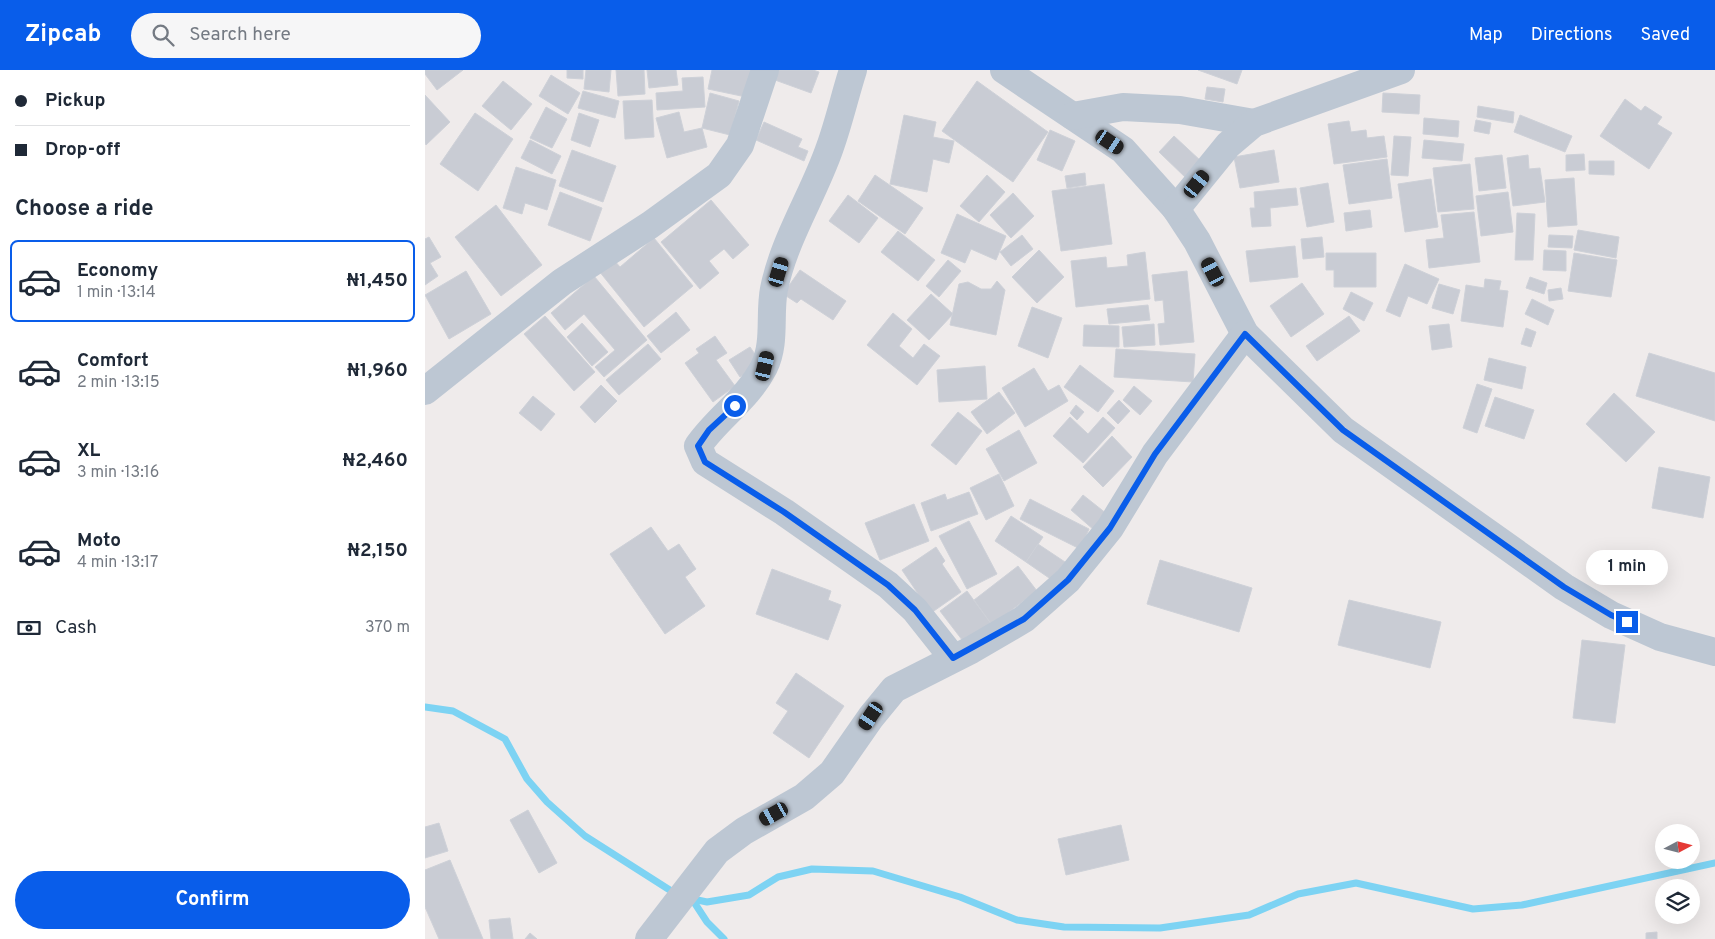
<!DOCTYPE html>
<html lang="en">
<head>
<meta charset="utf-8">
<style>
	body { margin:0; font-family:Overpass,sans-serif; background:#f6f6f7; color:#1f2937; height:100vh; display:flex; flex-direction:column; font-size:19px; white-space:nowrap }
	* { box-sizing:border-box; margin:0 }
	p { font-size:16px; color:#747a83 }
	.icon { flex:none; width:28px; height:28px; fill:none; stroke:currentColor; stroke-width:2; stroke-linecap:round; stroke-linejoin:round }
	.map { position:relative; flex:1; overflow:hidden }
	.sheet { display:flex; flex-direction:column; background:#fff; width:425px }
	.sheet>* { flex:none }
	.banner { display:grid; align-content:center; height:110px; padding:0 15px; background:#fff }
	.needle { width:32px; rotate:83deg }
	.tools { position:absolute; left:1230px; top:754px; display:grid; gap:10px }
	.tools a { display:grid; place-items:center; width:45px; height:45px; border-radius:50%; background:#fff; box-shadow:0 5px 20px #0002; font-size:25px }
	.end { position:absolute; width:22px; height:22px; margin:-11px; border:6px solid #095dea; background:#fff; box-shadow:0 0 0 2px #fff }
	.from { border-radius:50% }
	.bubble { position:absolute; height:35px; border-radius:18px; background:#fff; box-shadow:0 5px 20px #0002; font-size:16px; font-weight:700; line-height:35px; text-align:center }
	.car { position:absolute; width:15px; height:30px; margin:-15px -8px; border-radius:6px; box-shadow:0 0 4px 1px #0007; background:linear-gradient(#222 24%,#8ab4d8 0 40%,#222 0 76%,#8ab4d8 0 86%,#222 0) }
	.banner b { display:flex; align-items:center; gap:18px; height:48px; font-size:19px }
	.banner b+b { border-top:1px solid #e0e1e3 }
	.banner i { width:12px; height:12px; background:#1f2937 }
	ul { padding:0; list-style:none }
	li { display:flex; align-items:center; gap:15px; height:82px; margin:0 10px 8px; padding:0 5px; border:2px solid transparent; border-radius:8px }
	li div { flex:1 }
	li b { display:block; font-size:19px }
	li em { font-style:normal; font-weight:700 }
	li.current { border-color:#095dea }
	li>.icon { width:45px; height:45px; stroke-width:1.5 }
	h2 { padding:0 15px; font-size:22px; line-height:60px }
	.pay { display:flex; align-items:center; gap:12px; height:55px; padding:0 15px; font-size:19px }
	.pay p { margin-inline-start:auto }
	.primary-button { display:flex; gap:10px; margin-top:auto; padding:10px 15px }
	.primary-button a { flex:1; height:58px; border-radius:30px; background:#095dea; color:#fff; font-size:20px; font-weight:700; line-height:58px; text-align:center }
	header { display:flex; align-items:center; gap:30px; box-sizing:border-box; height:70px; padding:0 25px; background:#095dea; color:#fff }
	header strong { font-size:24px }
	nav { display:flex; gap:28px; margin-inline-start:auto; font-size:18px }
	.search { width:350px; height:45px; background:#f6f6f7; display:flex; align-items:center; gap:12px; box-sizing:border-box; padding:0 18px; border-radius:28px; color:#747a83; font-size:19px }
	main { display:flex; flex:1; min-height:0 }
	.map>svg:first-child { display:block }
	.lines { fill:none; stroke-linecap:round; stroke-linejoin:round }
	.stream { stroke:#7dd3f3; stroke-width:7 }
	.building { fill:#c9ccd4; stroke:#ced1d8 }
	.street { stroke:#bdc7d3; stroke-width:28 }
	.route { stroke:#095dea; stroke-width:6 }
</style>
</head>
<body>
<header>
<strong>Zipcab</strong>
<div class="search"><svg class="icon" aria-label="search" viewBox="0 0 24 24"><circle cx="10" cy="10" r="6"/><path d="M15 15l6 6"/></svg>Search here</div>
<nav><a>Map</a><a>Directions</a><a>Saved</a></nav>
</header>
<main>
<section class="sheet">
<div class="banner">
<b><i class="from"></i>Pickup</b>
<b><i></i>Drop-off</b>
</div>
<h2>Choose a ride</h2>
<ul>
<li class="current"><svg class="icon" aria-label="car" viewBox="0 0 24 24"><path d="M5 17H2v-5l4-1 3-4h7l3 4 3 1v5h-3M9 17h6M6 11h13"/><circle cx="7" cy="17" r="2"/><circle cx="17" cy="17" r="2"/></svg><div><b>Economy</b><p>1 min · 13:14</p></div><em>₦1,450</em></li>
<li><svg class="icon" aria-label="car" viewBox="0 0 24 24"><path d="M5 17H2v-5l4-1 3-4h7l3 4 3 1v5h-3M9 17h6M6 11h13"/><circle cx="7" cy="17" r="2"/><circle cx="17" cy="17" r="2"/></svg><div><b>Comfort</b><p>2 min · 13:15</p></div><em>₦1,960</em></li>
<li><svg class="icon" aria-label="car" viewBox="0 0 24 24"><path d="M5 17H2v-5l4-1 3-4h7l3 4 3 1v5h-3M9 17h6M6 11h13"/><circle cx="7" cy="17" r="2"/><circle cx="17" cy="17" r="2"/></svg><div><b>XL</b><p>3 min · 13:16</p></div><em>₦2,460</em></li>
<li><svg class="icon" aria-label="car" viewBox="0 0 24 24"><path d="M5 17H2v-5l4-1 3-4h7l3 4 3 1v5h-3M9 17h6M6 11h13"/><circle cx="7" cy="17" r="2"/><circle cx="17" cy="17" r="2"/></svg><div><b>Moto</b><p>4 min · 13:17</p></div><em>₦2,150</em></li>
</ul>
<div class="pay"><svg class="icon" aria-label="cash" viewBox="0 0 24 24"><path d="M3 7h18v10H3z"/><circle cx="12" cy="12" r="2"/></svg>Cash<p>370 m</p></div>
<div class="primary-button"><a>Confirm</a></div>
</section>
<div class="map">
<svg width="1290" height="869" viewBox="0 0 1290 869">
	<rect width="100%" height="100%" fill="#efebeb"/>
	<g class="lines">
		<!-- stream -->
		<g class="stream">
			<polyline points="0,637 28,641 80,669 102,709 122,732 160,766 251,824"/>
			<polyline points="263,828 282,832 324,825 353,807 387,799 448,801 535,827 592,850 639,857 735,858 824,845 873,824 931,813 1048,839 1097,835 1290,793"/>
			<polyline points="267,829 282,852 299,869"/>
		</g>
	</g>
	<!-- building -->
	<g class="building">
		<polygon points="0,0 38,0 12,20 0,4"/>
		<polygon points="142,0 158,0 158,9 142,8"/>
		<polygon points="161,0 186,0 184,22 159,19"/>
		<polygon points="191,0 219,0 220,24 193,26"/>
		<polygon points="222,0 251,0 253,15 224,18"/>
		<polygon points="287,0 326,0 321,27 283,19"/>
		<polygon points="354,0 388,0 394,2 386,23 350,10"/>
		<polygon points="773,0 817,0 812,14"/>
		<polygon points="126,5 155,23 143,44 114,26"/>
		<polygon points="278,7 280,37 232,40 231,23 258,21 257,8"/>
		<polygon points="78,11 107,34 86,60 57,36"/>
		<polygon points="552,11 623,62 588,112 517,61"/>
		<polygon points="782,17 800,19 798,32 780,29"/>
		<polygon points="158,21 194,31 190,48 153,38"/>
		<polygon points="285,23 314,31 305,65 277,58"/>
		<polygon points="958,23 995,25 994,44 957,42"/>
		<polygon points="0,25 25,52 1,75 0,73"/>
		<polygon points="1200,29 1216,41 1220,36 1237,47 1232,54 1247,63 1224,99 1175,66"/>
		<polygon points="227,30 229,67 200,69 198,31"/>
		<polygon points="1053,36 1089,42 1088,53 1052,47"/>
		<polygon points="121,37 142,49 127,78 105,68"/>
		<polygon points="254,42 259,62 277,58 282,77 242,88 231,48"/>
		<polygon points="50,43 88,69 53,121 15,94"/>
		<polygon points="154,43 174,50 165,77 146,70"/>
		<polygon points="479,45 511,52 508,67 529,71 524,93 508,89 502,122 465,114"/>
		<polygon points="1095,45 1147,66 1140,82 1089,62"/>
		<polygon points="999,48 1034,51 1033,67 998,64"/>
		<polygon points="1051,50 1066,53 1064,64 1049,61"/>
		<polygon points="924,51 926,62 941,60 942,68 959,66 962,87 909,94 903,54"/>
		<polygon points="339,52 377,69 373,77 383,81 379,91 331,70"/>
		<polygon points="625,60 650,71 637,101 612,90"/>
		<polygon points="749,66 777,92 761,108 734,82"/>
		<polygon points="969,66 986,67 983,106 966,105"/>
		<polygon points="105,70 136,86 127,104 96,88"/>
		<polygon points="999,70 1039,74 1037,91 997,88"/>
		<polygon points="147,80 191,96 178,132 134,116"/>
		<polygon points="849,80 854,112 815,118 809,87"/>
		<polygon points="1159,84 1160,100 1141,101 1141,85"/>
		<polygon points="1077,85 1081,118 1054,121 1050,88"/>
		<polygon points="1103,85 1104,99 1115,98 1120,132 1088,136 1082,88"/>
		<polygon points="962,89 967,128 924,134 918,95"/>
		<polygon points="1164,91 1189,91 1189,105 1164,104"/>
		<polygon points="1045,94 1049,139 1013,142 1008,98"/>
		<polygon points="91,97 131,110 122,140 100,133 97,144 78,138"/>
		<polygon points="660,103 661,115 642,118 640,106"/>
		<polygon points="450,105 498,138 480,164 433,131"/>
		<polygon points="562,105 580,122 554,152 535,136"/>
		<polygon points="1149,108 1152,155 1123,157 1120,110"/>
		<polygon points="1006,109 1013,157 980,162 973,114"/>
		<polygon points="903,113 909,152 882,157 875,118"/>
		<polygon points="679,114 687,174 636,181 627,121"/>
		<polygon points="871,118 873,135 845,138 846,156 827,157 825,138 830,138 829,122"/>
		<polygon points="135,122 177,138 165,171 123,155"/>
		<polygon points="1083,122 1088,162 1056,166 1051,126"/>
		<polygon points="588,123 609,146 586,168 565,145"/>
		<polygon points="423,125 453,148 434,173 404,151"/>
		<polygon points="286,130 324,175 308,189 299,179 284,191 294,203 275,219 236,172"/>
		<polygon points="71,135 117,195 76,226 30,167"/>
		<polygon points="945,140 947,157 921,161 919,143"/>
		<polygon points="1049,142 1055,192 1004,198 1001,170 1019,168 1016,145"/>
		<polygon points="1092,143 1110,144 1108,190 1090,190"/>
		<polygon points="532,144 581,166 571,190 546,179 540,193 516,183"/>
		<polygon points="1153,160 1194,167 1191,188 1149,180"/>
		<polygon points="473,161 510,190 493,211 456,182"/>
		<polygon points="597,165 608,179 586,196 575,182"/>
		<polygon points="1124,165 1148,166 1147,178 1123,177"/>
		<polygon points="4,167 16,187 5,193 13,206 0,215 0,169"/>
		<polygon points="897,167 899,187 878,189 876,169"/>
		<polygon points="229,168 268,216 219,257 174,201 188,189 195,197"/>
		<polygon points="870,176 873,207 825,212 821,181"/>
		<polygon points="614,180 639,207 612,233 587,207"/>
		<polygon points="1119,180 1141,181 1141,201 1118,200"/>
		<polygon points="720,182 725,229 651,237 646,191 681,187 682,198 703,196 702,185"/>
		<polygon points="901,183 951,183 951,217 909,217 909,200 901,200"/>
		<polygon points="1149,183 1192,190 1186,227 1143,221"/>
		<polygon points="523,190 536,201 514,227 501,216"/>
		<polygon points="980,194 1014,209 1002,234 983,226 975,247 961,241"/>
		<polygon points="375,200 421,231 408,250 376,229 372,233 358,224"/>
		<polygon points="41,201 66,244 24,269 0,225"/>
		<polygon points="762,201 769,272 735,275 733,254 740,253 738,230 730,231 727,205"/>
		<polygon points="169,206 222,270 179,307 170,297 190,280 159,244 140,260 126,243"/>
		<polygon points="1105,207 1122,213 1119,224 1101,218"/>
		<polygon points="1060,209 1076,211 1074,220 1083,221 1078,257 1036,251 1041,215 1059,218"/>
		<polygon points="572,211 580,220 571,265 525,255 534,214 543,212 556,219 566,219"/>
		<polygon points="877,213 899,244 866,267 845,236"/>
		<polygon points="1014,214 1035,220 1028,244 1007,238"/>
		<polygon points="1136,218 1138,229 1124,231 1123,220"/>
		<polygon points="926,222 948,233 939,251 918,239"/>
		<polygon points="506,224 528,244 504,270 482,250"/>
		<polygon points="1107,229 1129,240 1123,255 1100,244"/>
		<polygon points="723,235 725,250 684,254 682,239"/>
		<polygon points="607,237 637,248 623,288 593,276"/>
		<polygon points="251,242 265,260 236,283 222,266"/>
		<polygon points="468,243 487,259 474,276 488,288 499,274 515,286 492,315 442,275"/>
		<polygon points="120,246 170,302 149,321 99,264"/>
		<polygon points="924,246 935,261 892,291 881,276"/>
		<polygon points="157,253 183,282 167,296 142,267"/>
		<polygon points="729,254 730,275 699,277 697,257"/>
		<polygon points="1024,254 1027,277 1007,280 1004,256"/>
		<polygon points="659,255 694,256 694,277 658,276"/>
		<polygon points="1101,258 1111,262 1106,277 1096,274"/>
		<polygon points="290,266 302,283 291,290 310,316 288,332 260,293 274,283 271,279"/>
		<polygon points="223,274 236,289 194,325 181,310"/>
		<polygon points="325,277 336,293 315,307 304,290"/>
		<polygon points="691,279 770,284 768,312 689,307"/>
		<polygon points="1224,283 1290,303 1290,351 1211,326"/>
		<polygon points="1064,288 1101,297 1097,319 1059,310"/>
		<polygon points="655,295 689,321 673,342 639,317"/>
		<polygon points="560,296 562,329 514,332 512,300"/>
		<polygon points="609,298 623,321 634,315 643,331 600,357 577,318"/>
		<polygon points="1052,314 1067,319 1052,363 1038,358"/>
		<polygon points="176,315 192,331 170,353 155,337"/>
		<polygon points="709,316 727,331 715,345 698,330"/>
		<polygon points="574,322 590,343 562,364 546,342"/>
		<polygon points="1189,323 1230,362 1201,392 1161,354"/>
		<polygon points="108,326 130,344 116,361 94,343"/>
		<polygon points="1070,327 1109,340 1099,369 1060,356"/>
		<polygon points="694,330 705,341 693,354 682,343"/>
		<polygon points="651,335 659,342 652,350 645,343"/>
		<polygon points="533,342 557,361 531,395 506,375"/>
		<polygon points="645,347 663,364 678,347 690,358 658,393 628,366"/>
		<polygon points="594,360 612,393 579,411 561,379"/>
		<polygon points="687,366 707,387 678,417 658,397"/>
		<polygon points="1234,397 1285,407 1278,448 1227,438"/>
		<polygon points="574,404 589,436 561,450 545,418"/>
		<polygon points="544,422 553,444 506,461 496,433 520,424 522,430"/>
		<polygon points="658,425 682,444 669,460 646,440"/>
		<polygon points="605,429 664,459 655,479 595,449"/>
		<polygon points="489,434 504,471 455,490 440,453"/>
		<polygon points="586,446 618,467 601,492 570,471"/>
		<polygon points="544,451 572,504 542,519 514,466"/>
		<polygon points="226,457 243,481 254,474 271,499 260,507 280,536 240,564 185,484"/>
		<polygon points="613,474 640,492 627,510 601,492"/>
		<polygon points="511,477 520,491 517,494 536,522 506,543 477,500"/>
		<polygon points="735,490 827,518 814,562 722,534"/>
		<polygon points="593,496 612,521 567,555 549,530"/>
		<polygon points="347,499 406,521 403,530 416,535 403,570 331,544"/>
		<polygon points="542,521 567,555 541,575 515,541"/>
		<polygon points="924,530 1016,552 1005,598 913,575"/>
		<polygon points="1157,570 1200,575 1190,653 1148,648"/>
		<polygon points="371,603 419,636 384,688 348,663 363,641 351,633"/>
		<polygon points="103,740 132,793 114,803 85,750"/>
		<polygon points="14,753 23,781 0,788 0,757"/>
		<polygon points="696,755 704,790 641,805 633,769"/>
		<polygon points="25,790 58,869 14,869 0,837 0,800"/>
		<polygon points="85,848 88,869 66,869 64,850"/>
		<polygon points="1232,862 1232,869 1221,869 1221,863"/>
		<polygon points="105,863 112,869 100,869"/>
	</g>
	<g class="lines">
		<!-- street -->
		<g class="street">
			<path d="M428,0C420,25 414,52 405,77C389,124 359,169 349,219C344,244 351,273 339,297C322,330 293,347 273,376L280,392L359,442L463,515L490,540L528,588"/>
			<polyline points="579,0 698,80 751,139 772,171 820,264 918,360 1139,517 1186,545 1235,567 1290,582"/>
			<polyline points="648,46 698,37 755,40 829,53"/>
			<polyline points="751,139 803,75 829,53 976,0"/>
			<polyline points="0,321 137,212 225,155 294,105 315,75 340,0"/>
			<polyline points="224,869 292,781 319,761 379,727 407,703 446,647 469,619 546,580 599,549 643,510 685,458 730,384 820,264"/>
		</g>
	</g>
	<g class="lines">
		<!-- route -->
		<polyline class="route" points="310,336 284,360 273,376 280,392 359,442 463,515 490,540 528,588 599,549 643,510 685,458 730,384 820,264 918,360 1139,517 1186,545 1202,552"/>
	</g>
</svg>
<div class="tools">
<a><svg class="needle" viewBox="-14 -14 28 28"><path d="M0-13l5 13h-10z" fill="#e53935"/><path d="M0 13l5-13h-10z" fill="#747a83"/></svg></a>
<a><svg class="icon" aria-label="layers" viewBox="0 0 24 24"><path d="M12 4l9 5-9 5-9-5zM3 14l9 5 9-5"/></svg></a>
</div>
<i class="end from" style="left:310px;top:336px"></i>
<i class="end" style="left:1202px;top:552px"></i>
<div class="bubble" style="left:1161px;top:480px;width:82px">1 min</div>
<i class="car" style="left:685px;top:72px;rotate:124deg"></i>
<i class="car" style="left:772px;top:114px;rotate:39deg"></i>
<i class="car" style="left:354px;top:202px;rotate:17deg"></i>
<i class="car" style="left:788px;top:202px;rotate:332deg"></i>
<i class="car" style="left:340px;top:296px;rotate:13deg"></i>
<i class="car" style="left:446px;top:646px;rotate:214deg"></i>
<i class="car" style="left:349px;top:744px;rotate:241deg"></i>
</div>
</main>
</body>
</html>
